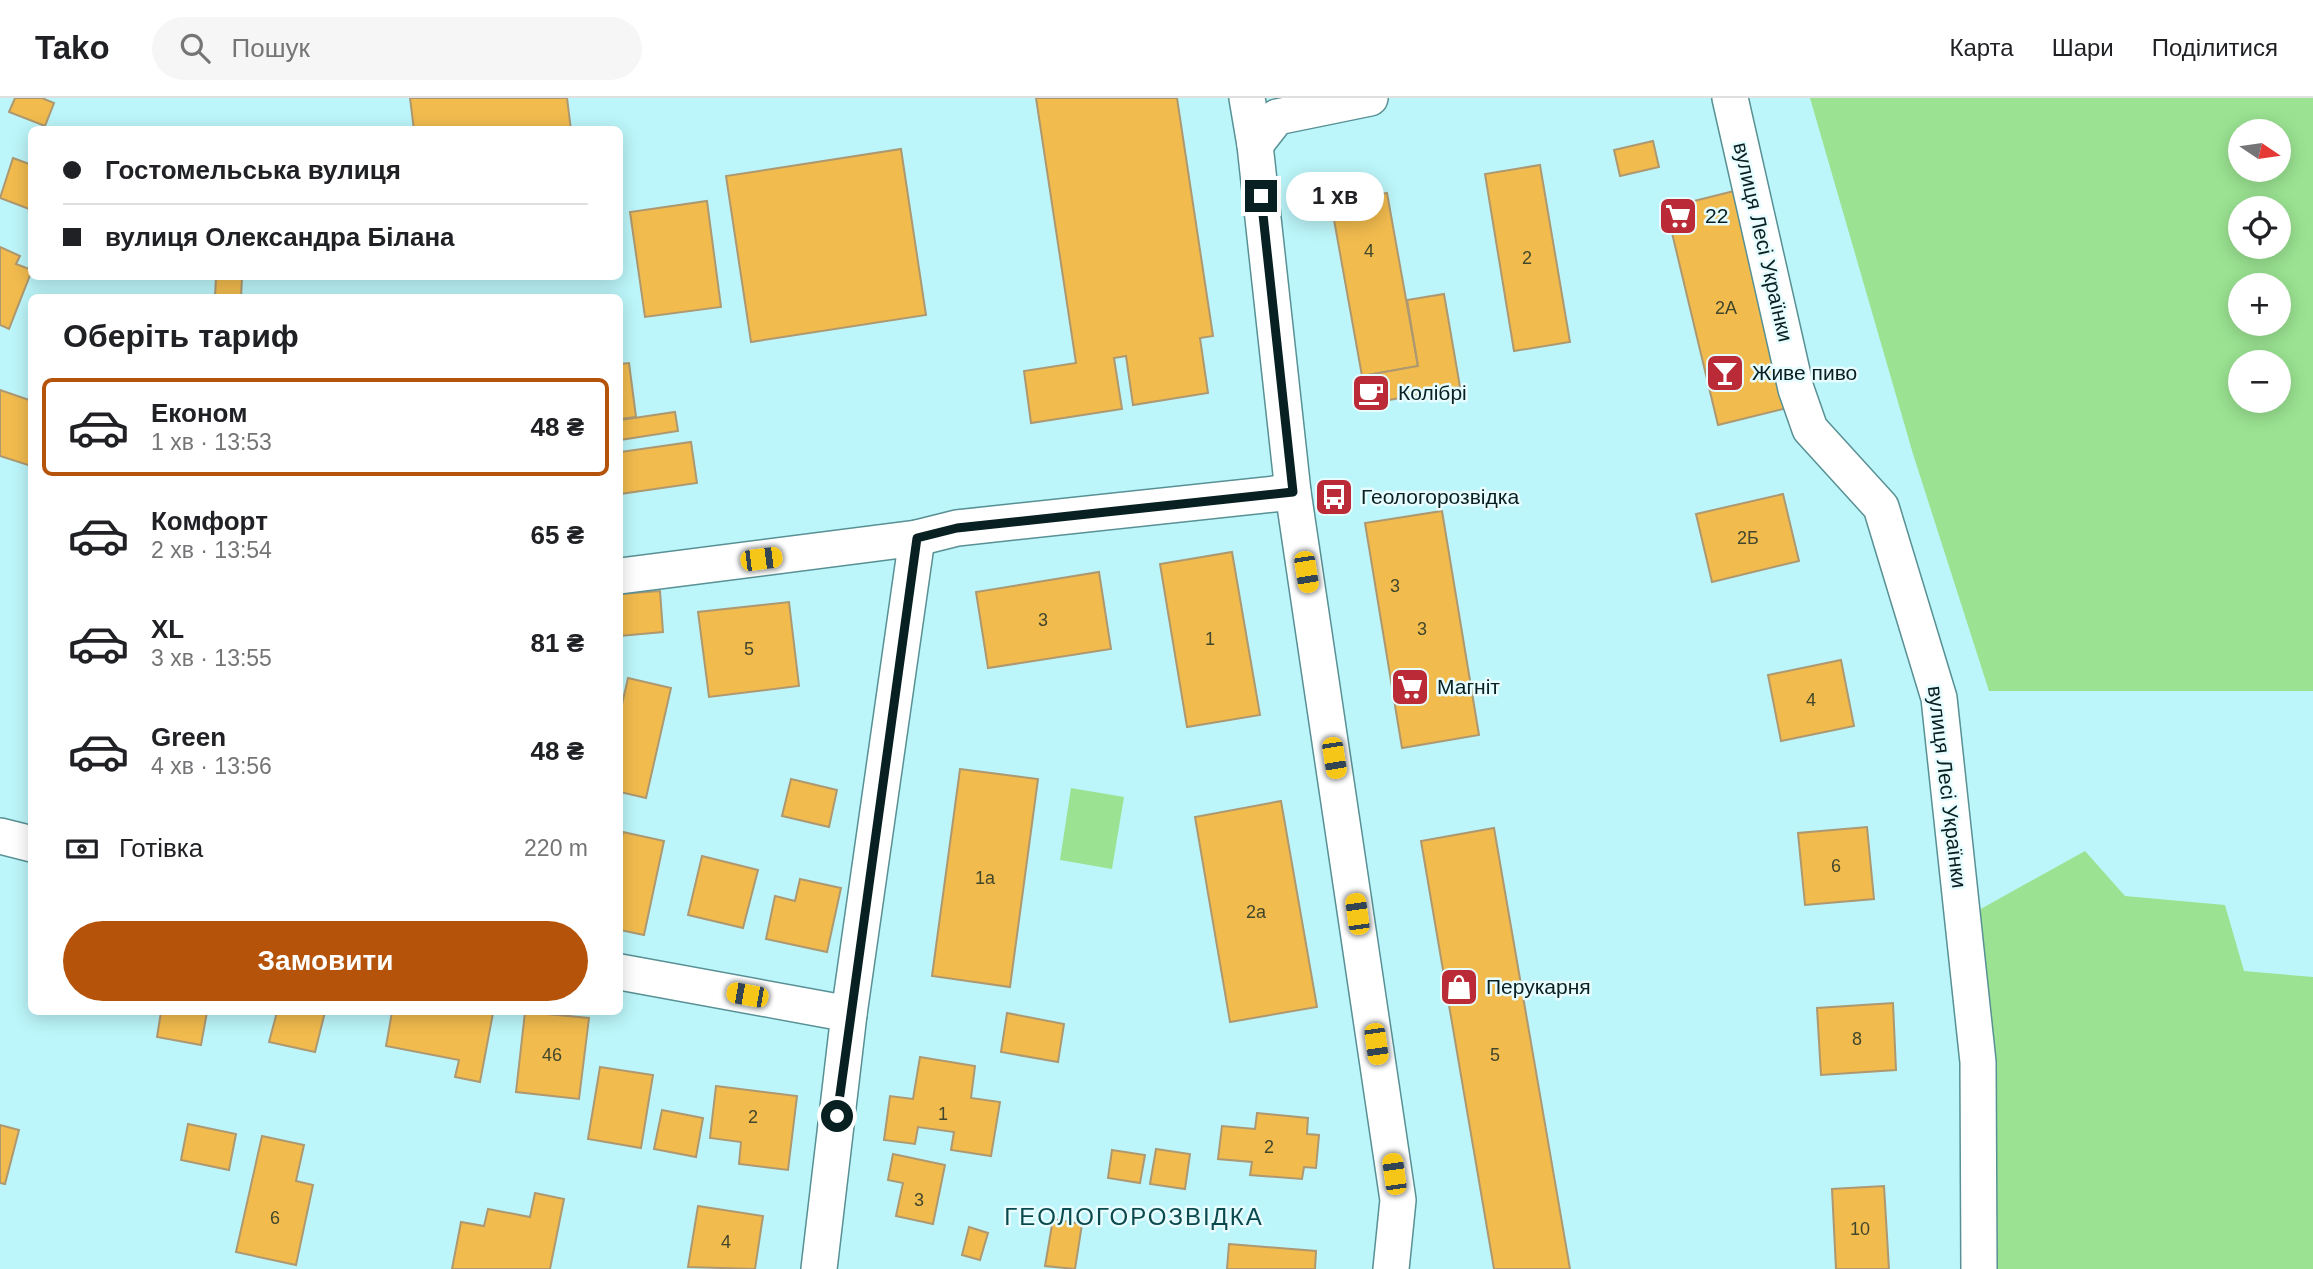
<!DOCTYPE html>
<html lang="uk">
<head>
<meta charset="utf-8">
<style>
	body { margin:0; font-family:Arial,sans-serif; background:#f6f6f6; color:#202124; height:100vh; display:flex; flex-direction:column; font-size:26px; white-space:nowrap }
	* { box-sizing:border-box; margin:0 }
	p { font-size:23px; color:#757577 }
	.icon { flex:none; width:38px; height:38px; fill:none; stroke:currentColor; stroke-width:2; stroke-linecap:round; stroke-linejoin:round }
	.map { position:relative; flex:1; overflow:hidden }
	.drawer { position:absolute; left:28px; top:196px; width:595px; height:721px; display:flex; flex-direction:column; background:#fff; border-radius:10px; box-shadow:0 4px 18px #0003 }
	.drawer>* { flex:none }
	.top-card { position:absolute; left:28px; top:28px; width:595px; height:154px; border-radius:10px; box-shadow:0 4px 18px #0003; display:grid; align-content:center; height:154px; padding:0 35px; background:#fff }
	.needle { width:46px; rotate:103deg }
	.tools { position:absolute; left:2228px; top:21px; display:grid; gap:14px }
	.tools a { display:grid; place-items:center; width:63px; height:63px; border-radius:50%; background:#fff; box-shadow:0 4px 18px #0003; font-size:35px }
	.end { position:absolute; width:32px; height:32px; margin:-16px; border:9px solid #082021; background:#fff; box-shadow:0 0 0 4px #fff }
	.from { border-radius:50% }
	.bubble { position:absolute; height:49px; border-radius:24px; background:#fff; box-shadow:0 4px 18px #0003; font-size:23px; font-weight:700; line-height:49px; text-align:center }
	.car { position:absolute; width:21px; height:42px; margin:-21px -10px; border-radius:9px; box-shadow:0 0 5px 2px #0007; background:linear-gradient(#f5c518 24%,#345 0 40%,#f5c518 0 76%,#345 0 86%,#f5c518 0) }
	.top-card b { display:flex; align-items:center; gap:24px; height:66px; font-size:26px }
	.top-card b+b { border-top:2px solid #e0e0e0 }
	.top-card i { width:18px; height:18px; background:#202124 }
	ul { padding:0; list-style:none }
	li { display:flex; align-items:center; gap:21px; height:98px; margin:0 14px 10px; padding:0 21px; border:4px solid transparent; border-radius:10px }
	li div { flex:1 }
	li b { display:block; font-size:26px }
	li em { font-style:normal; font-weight:700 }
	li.on { border-color:#b45309 }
	li>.icon { width:63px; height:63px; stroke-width:1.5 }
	h2 { padding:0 35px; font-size:32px; line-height:84px }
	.pay { display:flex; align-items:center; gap:18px; height:77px; padding:0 35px; font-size:26px }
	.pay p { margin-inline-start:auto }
	.button { display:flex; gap:14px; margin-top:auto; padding:14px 35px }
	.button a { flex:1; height:80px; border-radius:42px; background:#b45309; color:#fff; font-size:28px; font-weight:700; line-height:80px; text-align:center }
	header { display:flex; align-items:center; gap:42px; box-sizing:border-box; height:98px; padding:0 35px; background:#fff; border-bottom:2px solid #e0e0e0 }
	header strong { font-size:33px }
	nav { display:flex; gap:38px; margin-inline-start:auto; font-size:24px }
	.search { width:490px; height:63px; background:#f6f6f6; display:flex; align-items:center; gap:18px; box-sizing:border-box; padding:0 24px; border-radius:38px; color:#757577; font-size:26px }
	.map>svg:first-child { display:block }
	.green { fill:#9be392; fill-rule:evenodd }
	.building { fill:#f1bb4e; stroke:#ad9871; stroke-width:2 }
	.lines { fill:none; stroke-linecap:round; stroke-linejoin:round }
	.street-casing { stroke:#589094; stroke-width:38 }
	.street { stroke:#fff; stroke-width:35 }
	.route { stroke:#082021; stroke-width:9 }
	.labels { text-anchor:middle; stroke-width:5; stroke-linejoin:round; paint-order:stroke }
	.number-label { font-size:18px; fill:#42472c }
	.poi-label { font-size:21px; fill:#082021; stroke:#e6fcfe; text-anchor:start }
	.street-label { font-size:21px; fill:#082021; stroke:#e6fcfe }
	.quarter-label { font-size:24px; letter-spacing:2px; fill:#0a494d; stroke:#e6fcfe }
</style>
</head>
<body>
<header>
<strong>Tako</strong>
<div class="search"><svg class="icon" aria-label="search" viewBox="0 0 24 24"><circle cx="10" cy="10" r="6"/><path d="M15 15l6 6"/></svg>Пошук</div>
<nav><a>Карта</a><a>Шари</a><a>Поділитися</a></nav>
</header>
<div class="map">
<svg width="2313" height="1171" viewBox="0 0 2313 1171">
	<rect width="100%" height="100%" fill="#bcf6fa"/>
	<!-- green -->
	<g class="green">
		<path d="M1810,0H2313V593H1989L1913,356ZM2240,33H2278V72H2240ZM2240,110H2278V149H2240ZM2240,187H2278V226H2240ZM2240,264H2278V303H2240Z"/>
		<polygon points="1071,690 1124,699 1112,771 1060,762"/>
		<polygon points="2085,753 2125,798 2225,807 2244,873 2313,879 2313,1171 1995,1171 1977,813"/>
	</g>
	<!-- building -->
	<g class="building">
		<polygon points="15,0 42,0 54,5 45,28 9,14"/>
		<polygon points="410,0 567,0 571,32 414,32"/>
		<polygon points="1036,0 1177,0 1213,238 1200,240 1208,295 1133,307 1126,258 1114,260 1122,311 1031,325 1024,273 1076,265"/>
		<polygon points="1653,43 1659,69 1620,78 1614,52"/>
		<polygon points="901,51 926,217 751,244 726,78"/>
		<polygon points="13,60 32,67 32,112 0,100"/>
		<polygon points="1540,67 1570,244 1514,253 1485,76"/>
		<polygon points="1734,93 1787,310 1718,327 1666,110"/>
		<polygon points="1387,95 1418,268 1362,278 1331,105"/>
		<polygon points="707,103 721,209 645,219 630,114"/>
		<polygon points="0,149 20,158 16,166 32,172 9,231 0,227"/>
		<polygon points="216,178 242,179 241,200 215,200"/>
		<polygon points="1444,196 1460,289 1367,306 1362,278 1418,268 1407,202"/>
		<polygon points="629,265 636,319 620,321 620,266"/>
		<polygon points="0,292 32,303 31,368 0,358"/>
		<polygon points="675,314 678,333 620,342 620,322"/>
		<polygon points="691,344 697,385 620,396 620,354"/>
		<polygon points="1783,396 1799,463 1712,484 1696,416"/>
		<polygon points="1442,413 1479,637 1402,650 1365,425"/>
		<polygon points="1232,454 1260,617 1187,629 1160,466"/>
		<polygon points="1099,474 1111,551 988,570 976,494"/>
		<polygon points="660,493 663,534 620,538 620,496"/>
		<polygon points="789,504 799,588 709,599 698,514"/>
		<polygon points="1841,562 1854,628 1781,643 1768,577"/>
		<polygon points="628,580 671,590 646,700 620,694 620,615"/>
		<polygon points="960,671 1038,681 1010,889 932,878"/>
		<polygon points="791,681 837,692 829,729 782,718"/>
		<polygon points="1281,703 1317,909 1230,924 1195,719"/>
		<polygon points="1867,729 1874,801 1805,807 1798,735"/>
		<polygon points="1494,730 1570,1171 1494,1171 1421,743"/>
		<polygon points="623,734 664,743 644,837 620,832 620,750"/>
		<polygon points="702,758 758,772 743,830 688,817"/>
		<polygon points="800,781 841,790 827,854 766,841 775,798 795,803"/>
		<polygon points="1893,905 1896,972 1821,977 1817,910"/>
		<polygon points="161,914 207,914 201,947 157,939"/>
		<polygon points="277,914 325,914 315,954 269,944"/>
		<polygon points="392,914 493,915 480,984 455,979 459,962 386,948"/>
		<polygon points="525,914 589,920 579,1001 516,994"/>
		<polygon points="1007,915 1064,926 1058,964 1001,954"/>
		<polygon points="920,959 975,968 971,1000 1000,1004 991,1058 951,1052 954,1034 918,1029 915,1046 884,1042 890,998 913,1001"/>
		<polygon points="600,969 653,977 641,1050 588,1041"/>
		<polygon points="716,988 797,998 788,1072 739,1066 741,1044 710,1040"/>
		<polygon points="662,1012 703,1020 696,1059 654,1051"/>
		<polygon points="1257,1015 1308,1020 1307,1036 1319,1037 1316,1070 1304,1069 1302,1081 1250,1077 1252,1064 1218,1061 1222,1028 1255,1031"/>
		<polygon points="188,1026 236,1036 229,1072 181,1062"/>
		<polygon points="0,1027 19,1032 5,1086 0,1085"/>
		<polygon points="262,1038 304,1047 296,1083 313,1087 296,1167 236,1154"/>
		<polygon points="1156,1051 1190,1056 1185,1091 1150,1086"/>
		<polygon points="1112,1052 1145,1057 1140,1085 1108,1080"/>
		<polygon points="893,1056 945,1067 933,1126 896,1118 903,1085 888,1082"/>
		<polygon points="1884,1088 1889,1171 1836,1171 1832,1091"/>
		<polygon points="535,1095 564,1101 550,1171 452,1171 461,1124 484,1128 488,1111 530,1119"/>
		<polygon points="698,1108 763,1118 755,1171 688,1169"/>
		<polygon points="1053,1121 1082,1126 1075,1171 1045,1168"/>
		<polygon points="969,1129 988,1135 980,1162 962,1157"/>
		<polygon points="1229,1146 1316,1153 1315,1171 1227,1171"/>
	</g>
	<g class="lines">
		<defs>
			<g id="street">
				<polyline points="1247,0 1255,47 1293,394 1398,1102 1391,1171"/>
				<polyline points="1730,0 1796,291 1810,331 1881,409 1939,600 1978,964 1979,1171"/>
				<polyline points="1255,47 1277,19 1370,0"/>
				<polyline points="620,478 917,440 957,430 1293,394"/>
				<polyline points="0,738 32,746"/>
				<polyline points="620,874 849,916"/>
				<polyline points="819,1171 849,916 917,440"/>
			</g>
		</defs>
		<!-- street casing -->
		<use href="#street" class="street-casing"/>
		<!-- street -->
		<use href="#street" class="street"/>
	</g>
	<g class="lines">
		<!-- route -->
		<polyline class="route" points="837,1018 917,440 957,430 1293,394 1261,98"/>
	</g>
	<!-- icons -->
	<defs>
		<symbol id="supermarket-square" viewBox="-11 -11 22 22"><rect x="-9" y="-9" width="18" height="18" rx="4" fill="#bb2b37" stroke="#e6fcfe"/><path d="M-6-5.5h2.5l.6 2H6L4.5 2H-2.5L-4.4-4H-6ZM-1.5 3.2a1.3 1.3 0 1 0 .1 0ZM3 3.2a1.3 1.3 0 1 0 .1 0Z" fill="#fff"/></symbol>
		<symbol id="bar-square" viewBox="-11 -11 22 22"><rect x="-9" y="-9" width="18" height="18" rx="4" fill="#bb2b37" stroke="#e6fcfe"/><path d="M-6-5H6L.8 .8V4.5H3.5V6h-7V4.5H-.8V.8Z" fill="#fff"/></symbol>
		<symbol id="cafe-square" viewBox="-11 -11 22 22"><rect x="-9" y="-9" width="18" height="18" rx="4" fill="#bb2b37" stroke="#e6fcfe"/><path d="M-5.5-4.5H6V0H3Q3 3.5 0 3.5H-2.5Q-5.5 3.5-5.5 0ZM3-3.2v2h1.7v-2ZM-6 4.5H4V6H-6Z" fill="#fff"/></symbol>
		<symbol id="bus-square" viewBox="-11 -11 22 22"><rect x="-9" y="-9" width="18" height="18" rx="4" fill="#bb2b37" stroke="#e6fcfe"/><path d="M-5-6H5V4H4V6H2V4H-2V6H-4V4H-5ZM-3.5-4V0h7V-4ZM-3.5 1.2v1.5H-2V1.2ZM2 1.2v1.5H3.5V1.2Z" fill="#fff"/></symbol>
		<symbol id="shop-square" viewBox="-11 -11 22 22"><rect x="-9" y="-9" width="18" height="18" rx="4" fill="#bb2b37" stroke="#e6fcfe"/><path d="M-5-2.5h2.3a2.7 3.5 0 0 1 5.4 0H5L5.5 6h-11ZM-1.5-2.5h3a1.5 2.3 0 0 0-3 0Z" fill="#fff"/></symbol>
	</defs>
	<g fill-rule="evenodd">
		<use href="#supermarket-square" x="1656" y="96" width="44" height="44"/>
		<use href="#bar-square" x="1703" y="253" width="44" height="44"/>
		<use href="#cafe-square" x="1349" y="273" width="44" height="44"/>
		<use href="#bus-square" x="1312" y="377" width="44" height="44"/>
		<use href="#supermarket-square" x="1388" y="567" width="44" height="44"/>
		<use href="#shop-square" x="1437" y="867" width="44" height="44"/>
	</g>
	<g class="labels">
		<!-- number labels -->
		<g class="number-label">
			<text x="1369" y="159">4</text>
			<text x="1527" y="166">2</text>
			<text x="1726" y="216">2А</text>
			<text x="1748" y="446">2Б</text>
			<text x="1395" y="494">3</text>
			<text x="1043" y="528">3</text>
			<text x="1422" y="537">3</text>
			<text x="1210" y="547">1</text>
			<text x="749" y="557">5</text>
			<text x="1811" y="608">4</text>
			<text x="1836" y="774">6</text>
			<text x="985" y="786">1а</text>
			<text x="1256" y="820">2а</text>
			<text x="1857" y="947">8</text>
			<text x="552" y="963">46</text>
			<text x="1495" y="963">5</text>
			<text x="943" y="1022">1</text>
			<text x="753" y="1025">2</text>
			<text x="1269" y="1055">2</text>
			<text x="919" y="1108">3</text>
			<text x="275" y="1126">6</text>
			<text x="1860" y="1137">10</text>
			<text x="726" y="1150">4</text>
		</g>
		<!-- poi labels -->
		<g class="poi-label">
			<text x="1705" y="125">22</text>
			<text x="1752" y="282">Живе пиво</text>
			<text x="1398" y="302">Колібрі</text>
			<text x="1361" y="406">Геологорозвідка</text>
			<text x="1437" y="596">Магніт</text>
			<text x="1486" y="896">Перукарня</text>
		</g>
		<!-- street labels -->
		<g class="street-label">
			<text transform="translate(1763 144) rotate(77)" y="7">вулиця Лесі Українки</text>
			<text transform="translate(1947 689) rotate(83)" y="7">вулиця Лесі Українки</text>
		</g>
		<!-- quarter labels -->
		<g class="quarter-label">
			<text x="1134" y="1127">ГЕОЛОГОРОЗВІДКА</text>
		</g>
	</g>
</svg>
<div class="tools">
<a><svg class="needle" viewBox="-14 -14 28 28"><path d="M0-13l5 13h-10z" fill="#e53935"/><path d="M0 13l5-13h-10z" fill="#757577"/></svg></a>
<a><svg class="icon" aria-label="locate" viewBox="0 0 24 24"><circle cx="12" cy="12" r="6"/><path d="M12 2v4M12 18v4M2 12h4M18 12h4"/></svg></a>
<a>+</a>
<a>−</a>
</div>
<i class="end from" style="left:837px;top:1018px"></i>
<i class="end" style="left:1261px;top:98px"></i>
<div class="bubble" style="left:1286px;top:74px;width:98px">1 хв</div>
<i class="car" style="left:761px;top:461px;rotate:83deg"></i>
<i class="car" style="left:1306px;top:474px;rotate:171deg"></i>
<i class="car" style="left:1334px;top:660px;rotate:171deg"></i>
<i class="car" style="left:1357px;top:816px;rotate:352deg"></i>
<i class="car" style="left:747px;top:897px;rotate:280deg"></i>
<i class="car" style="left:1376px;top:946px;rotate:172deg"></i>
<i class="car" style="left:1394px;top:1076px;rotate:352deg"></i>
<div class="top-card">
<b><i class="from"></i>Гостомельська вулиця</b>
<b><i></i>вулиця Олександра Білана</b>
</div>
<section class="drawer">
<h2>Оберіть тариф</h2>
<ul>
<li class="on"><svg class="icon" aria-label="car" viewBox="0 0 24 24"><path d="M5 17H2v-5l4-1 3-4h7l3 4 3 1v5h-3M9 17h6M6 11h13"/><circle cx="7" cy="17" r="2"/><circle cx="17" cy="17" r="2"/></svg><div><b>Економ</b><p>1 хв · 13:53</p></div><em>48 ₴</em></li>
<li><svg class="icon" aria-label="car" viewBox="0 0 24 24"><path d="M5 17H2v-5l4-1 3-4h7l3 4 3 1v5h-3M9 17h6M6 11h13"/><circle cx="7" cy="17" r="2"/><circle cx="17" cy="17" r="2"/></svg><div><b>Комфорт</b><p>2 хв · 13:54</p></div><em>65 ₴</em></li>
<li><svg class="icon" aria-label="car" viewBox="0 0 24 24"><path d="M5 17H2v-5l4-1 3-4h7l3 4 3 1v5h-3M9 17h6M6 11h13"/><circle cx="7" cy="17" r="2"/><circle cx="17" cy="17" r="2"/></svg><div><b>XL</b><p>3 хв · 13:55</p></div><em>81 ₴</em></li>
<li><svg class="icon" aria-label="car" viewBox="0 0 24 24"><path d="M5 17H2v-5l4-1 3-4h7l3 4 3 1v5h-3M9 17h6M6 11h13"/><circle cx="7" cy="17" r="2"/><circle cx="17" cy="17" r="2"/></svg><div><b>Green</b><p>4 хв · 13:56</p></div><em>48 ₴</em></li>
</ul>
<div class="pay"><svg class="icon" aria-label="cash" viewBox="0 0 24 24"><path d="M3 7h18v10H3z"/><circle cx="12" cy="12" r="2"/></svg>Готівка<p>220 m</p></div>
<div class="button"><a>Замовити</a></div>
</section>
</div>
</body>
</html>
